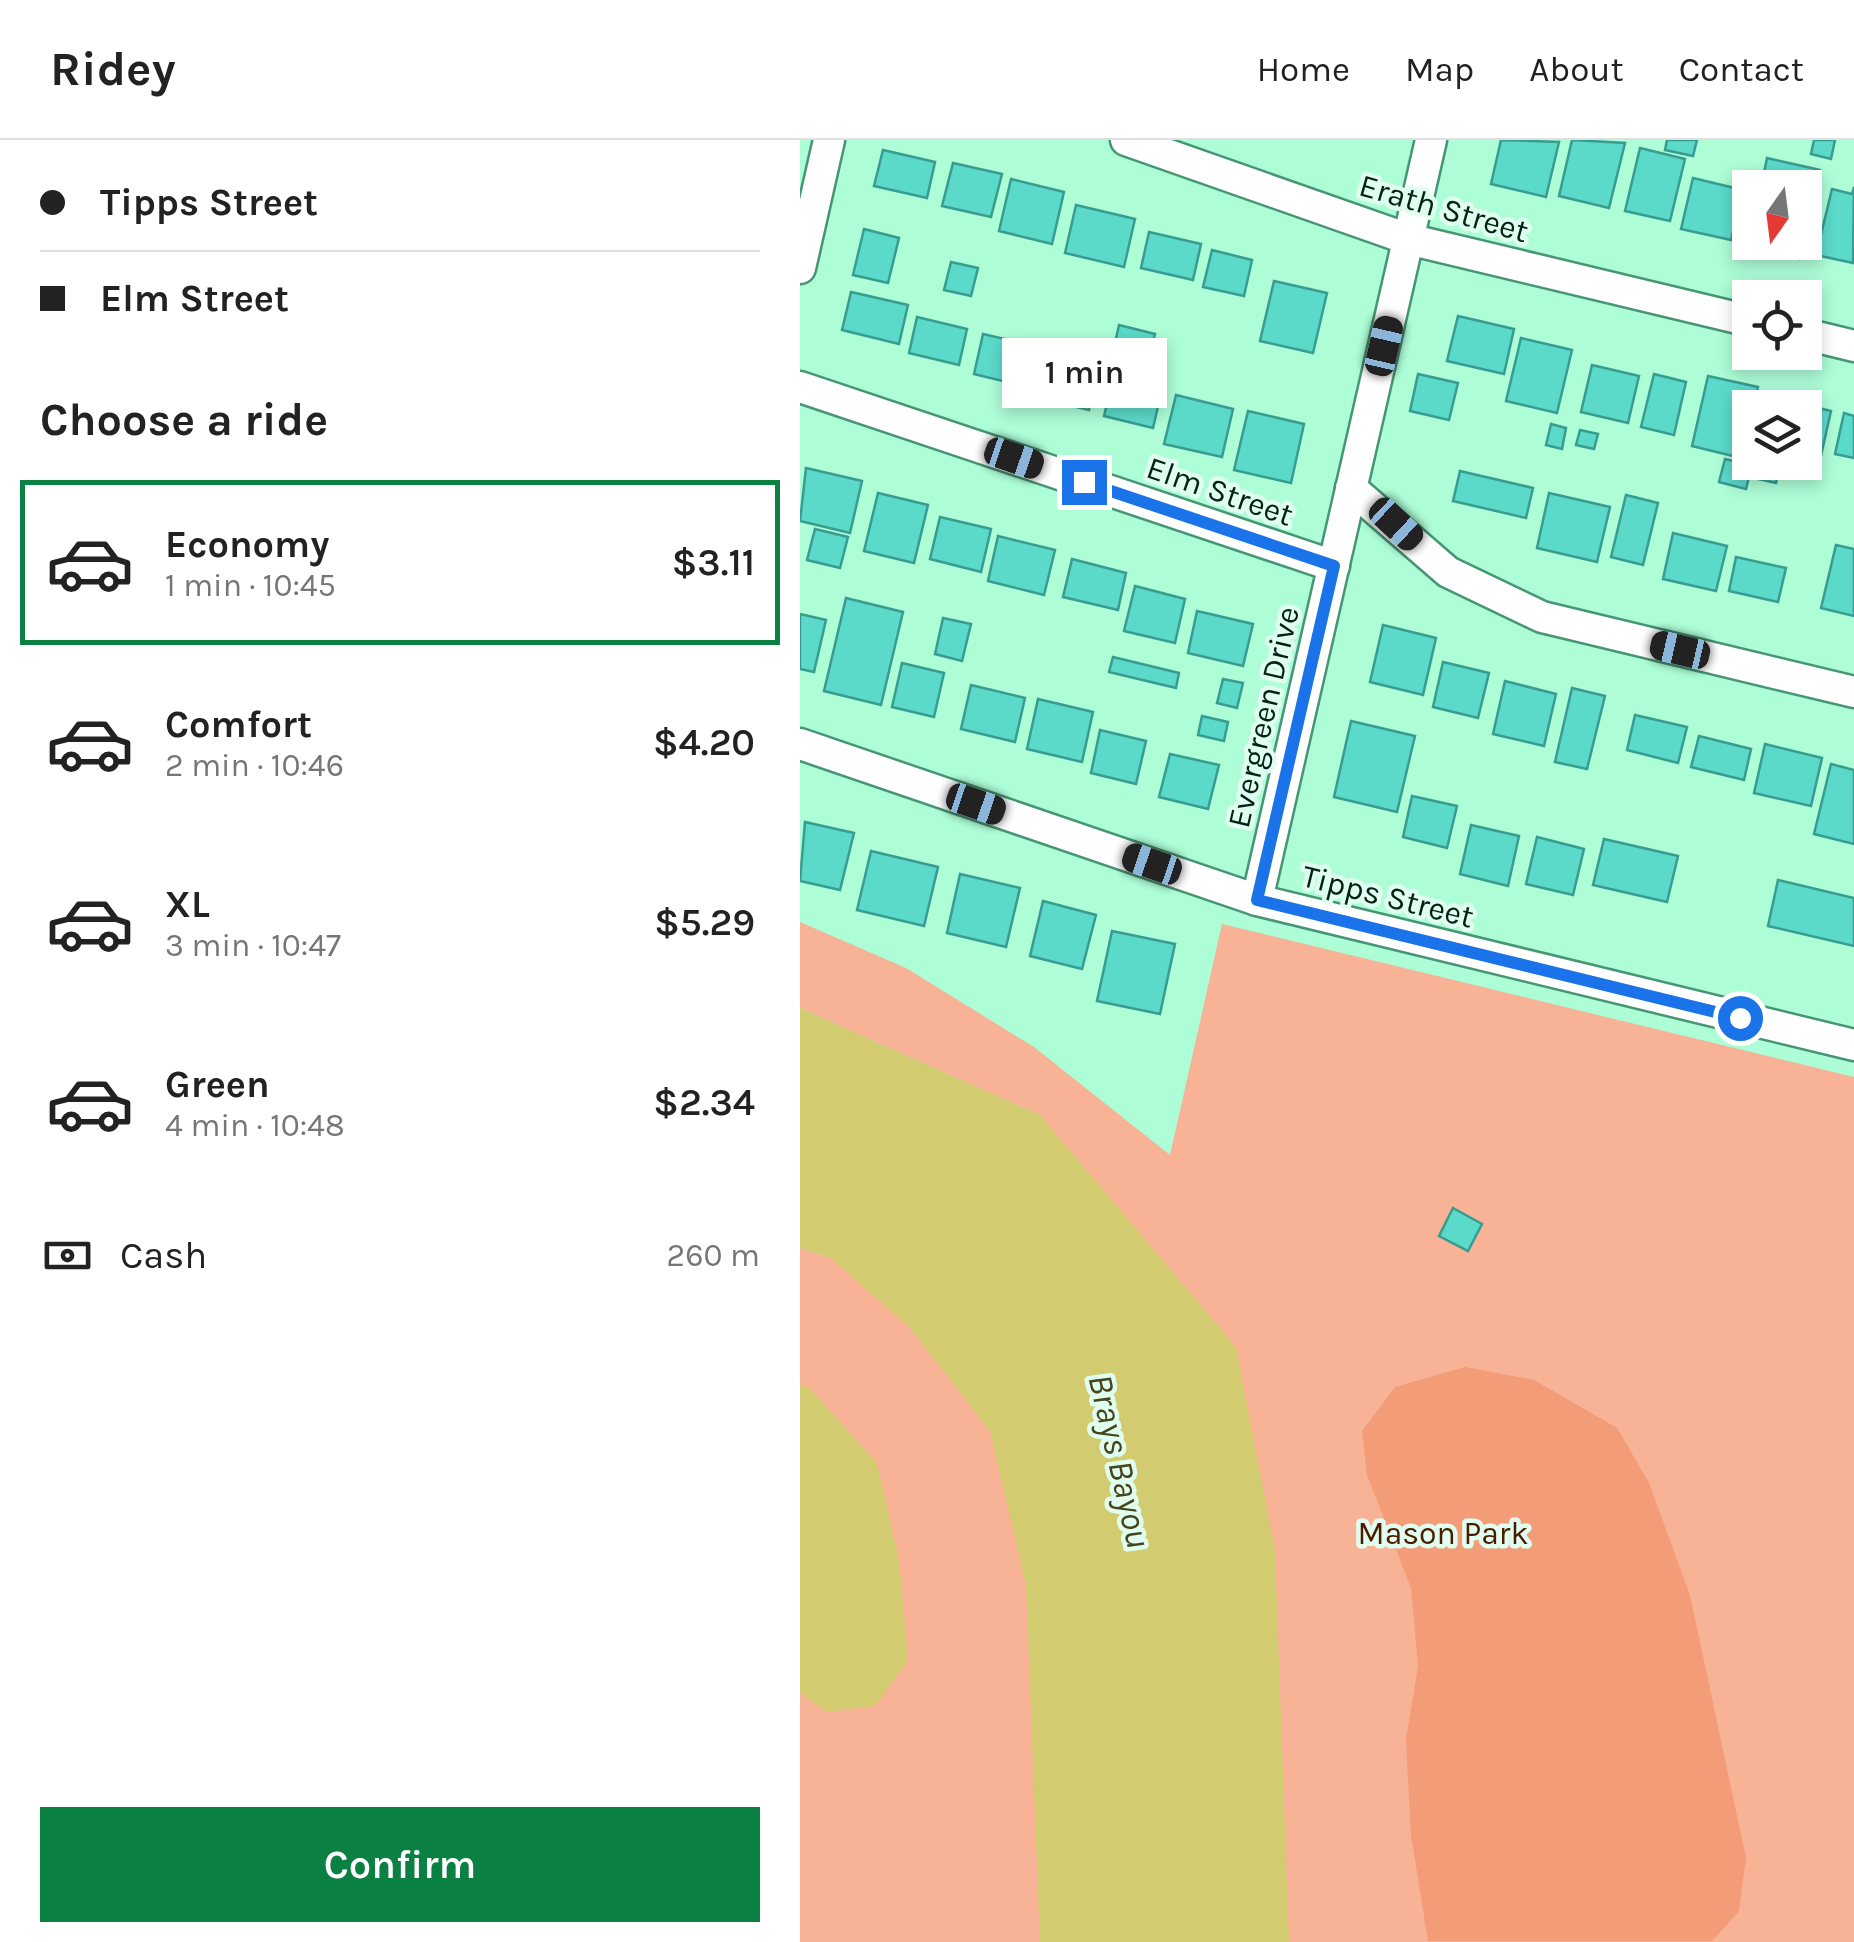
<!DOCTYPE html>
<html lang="en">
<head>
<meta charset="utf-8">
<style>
	body { margin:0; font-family:Karla,sans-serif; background:#f6f6f6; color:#222; height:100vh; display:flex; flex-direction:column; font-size:38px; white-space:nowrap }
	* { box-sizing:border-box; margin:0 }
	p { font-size:32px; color:#767676 }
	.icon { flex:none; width:55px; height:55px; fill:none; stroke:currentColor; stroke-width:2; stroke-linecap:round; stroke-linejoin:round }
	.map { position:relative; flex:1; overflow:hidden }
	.details { display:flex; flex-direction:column; background:#fff; width:800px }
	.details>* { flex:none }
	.banner { display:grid; align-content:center; height:220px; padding:0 40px; background:#fff }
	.needle { width:65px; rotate:194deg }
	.buttons { position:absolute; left:932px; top:30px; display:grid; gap:20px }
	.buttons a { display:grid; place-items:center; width:90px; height:90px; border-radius:0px; background:#fff; box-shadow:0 5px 15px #0003; font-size:50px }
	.end { position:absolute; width:45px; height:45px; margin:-22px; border:12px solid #1a73e8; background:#fff; box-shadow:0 0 0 5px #fff }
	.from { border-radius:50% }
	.bubble { position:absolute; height:70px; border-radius:0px; background:#fff; box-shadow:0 5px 15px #0003; font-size:32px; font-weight:600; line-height:70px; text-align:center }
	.car { position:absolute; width:30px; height:60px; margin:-30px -15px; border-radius:12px; box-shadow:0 0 8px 2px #0007; background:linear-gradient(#222 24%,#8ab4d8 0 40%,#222 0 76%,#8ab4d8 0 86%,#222 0) }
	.banner b { display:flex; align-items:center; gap:35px; height:95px; font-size:38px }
	.banner b+b { border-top:2px solid #e0e0e0 }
	.banner i { width:25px; height:25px; background:#222 }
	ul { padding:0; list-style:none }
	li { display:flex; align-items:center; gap:30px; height:165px; margin:0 20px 15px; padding:0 20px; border:5px solid transparent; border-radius:0px }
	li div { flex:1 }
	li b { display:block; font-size:38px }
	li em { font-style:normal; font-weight:600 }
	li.current { border-color:#0b8043 }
	li>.icon { width:90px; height:90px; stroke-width:1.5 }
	h2 { padding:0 40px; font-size:45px; line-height:120px }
	.pay { display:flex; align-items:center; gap:25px; height:110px; padding:0 40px; font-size:38px }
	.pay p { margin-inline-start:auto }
	.action { display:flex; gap:20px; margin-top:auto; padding:20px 40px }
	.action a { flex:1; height:115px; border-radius:0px; background:#0b8043; color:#fff; font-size:40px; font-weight:600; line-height:115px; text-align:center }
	header { display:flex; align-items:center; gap:60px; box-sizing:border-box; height:140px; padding:0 50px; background:#fff; border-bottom:2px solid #e0e0e0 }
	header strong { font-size:48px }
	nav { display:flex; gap:55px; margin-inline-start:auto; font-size:35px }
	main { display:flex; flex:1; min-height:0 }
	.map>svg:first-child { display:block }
	.green { fill:#f8b295 }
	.forest { fill:#f29c78 }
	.water { fill:#d3cb6f }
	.building { fill:#5bdaca; stroke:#389c90; stroke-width:2.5 }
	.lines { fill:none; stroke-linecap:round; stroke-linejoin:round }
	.minor-casing { stroke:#469574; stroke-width:35 }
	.minor { stroke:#fff; stroke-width:30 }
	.route { stroke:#1a73e8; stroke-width:12 }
	.labels { text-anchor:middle; stroke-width:9; stroke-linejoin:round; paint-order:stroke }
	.street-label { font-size:32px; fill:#012215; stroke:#e0feef }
	.park-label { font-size:32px; fill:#4e1a00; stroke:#e0feef }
	.water-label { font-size:35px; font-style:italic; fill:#47441c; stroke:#e0feef }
</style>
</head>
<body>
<header>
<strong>Ridey</strong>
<nav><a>Home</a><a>Map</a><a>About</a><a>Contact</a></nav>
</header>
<main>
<section class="details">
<div class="banner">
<b><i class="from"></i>Tipps Street</b>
<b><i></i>Elm Street</b>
</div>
<h2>Choose a ride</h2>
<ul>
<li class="current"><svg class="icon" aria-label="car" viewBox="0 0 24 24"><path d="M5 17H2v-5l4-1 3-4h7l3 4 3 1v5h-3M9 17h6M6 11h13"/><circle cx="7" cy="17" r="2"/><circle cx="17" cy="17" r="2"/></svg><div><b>Economy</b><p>1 min · 10:45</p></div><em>$3.11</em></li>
<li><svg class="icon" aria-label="car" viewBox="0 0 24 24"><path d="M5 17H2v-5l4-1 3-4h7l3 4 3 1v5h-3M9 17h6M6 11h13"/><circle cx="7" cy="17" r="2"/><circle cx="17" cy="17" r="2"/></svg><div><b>Comfort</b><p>2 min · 10:46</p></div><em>$4.20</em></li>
<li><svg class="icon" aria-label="car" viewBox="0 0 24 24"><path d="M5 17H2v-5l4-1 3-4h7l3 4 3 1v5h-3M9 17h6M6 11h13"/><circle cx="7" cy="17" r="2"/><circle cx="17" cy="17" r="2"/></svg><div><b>XL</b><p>3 min · 10:47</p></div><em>$5.29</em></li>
<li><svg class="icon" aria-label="car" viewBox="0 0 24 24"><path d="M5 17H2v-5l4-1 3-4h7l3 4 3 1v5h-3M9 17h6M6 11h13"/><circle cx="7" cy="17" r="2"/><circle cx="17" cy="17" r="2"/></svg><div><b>Green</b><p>4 min · 10:48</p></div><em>$2.34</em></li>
</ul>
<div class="pay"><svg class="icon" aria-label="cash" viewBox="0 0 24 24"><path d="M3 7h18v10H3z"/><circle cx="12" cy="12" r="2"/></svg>Cash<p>260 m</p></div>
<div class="action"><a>Confirm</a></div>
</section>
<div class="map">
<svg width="1054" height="1802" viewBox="0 0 1054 1802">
	<rect width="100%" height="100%" fill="#adfdd7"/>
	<!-- green -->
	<polygon class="green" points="0,782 106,828 234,907 370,1015 422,784 1054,937 1054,1802 0,1802 0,1108 31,1118 240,975 0,868"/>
	<!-- forest -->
	<polygon class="forest" points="665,1227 734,1240 817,1288 849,1343 890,1455 946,1718 939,1771 912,1801 628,1801 611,1695 606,1600 618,1526 611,1448 567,1335 562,1291 595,1247"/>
	<!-- water -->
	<g class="water">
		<polygon points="0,868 240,975 436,1207 475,1410 489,1802 240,1802 226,1445 190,1291 110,1188 31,1118 0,1108"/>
		<polygon points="0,1245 10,1248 77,1323 99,1420 108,1520 75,1566 27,1572 0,1553"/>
	</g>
	<!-- building -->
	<g class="building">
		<polygon points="701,0 759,2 746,57 691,44"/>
		<polygon points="772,0 825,3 809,68 759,56"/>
		<polygon points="867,0 897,0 893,16 865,10"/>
		<polygon points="1014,0 1035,0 1031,19 1011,14"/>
		<polygon points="840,8 885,19 870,81 825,71"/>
		<polygon points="83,10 135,22 127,58 74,46"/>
		<polygon points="967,18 1020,30 1005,95 1005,48 961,48"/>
		<polygon points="153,23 202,34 191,77 142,66"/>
		<polygon points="893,38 943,50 931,100 881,89"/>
		<polygon points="211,39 264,52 252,104 199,91"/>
		<polygon points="1054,47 1053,123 1016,115 1032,49 1052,54"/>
		<polygon points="276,65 335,79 324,127 265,113"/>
		<polygon points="64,89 99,98 88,143 53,135"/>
		<polygon points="349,92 401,104 393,140 341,128"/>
		<polygon points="950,92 950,102 1003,102 999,119 947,107"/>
		<polygon points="412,110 452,120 444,156 403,147"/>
		<polygon points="151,122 178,128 171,156 144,150"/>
		<polygon points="474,141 527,153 513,213 460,201"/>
		<polygon points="51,152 108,165 99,204 42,190"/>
		<polygon points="658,176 714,189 704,234 647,221"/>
		<polygon points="117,177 167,189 159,225 109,213"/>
		<polygon points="319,185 355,194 349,220 313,212"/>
		<polygon points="183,194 236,206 227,247 174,234"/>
		<polygon points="721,198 772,210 757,273 706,261"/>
		<polygon points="245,211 299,223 289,270 235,257"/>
		<polygon points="792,225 839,236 828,283 781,272"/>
		<polygon points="314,234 363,245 353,288 304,276"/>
		<polygon points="618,234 658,243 649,280 610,271"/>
		<polygon points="854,234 886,242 874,295 841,287"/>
		<polygon points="908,236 958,247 941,318 892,306"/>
		<polygon points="376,255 433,269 422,317 364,304"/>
		<polygon points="980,259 1031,271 1018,329 991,322 1005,322 1005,268 978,268"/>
		<polygon points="448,271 504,284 491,343 434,330"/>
		<polygon points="1044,273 1054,276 1054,318 1035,314"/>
		<polygon points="751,284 766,288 762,309 746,305"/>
		<polygon points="780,290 798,294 794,309 776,305"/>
		<polygon points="925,319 952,325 946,349 919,342"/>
		<polygon points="958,325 979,330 976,343 954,338"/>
		<polygon points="6,328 62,341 50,393 0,381"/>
		<polygon points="660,331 733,348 726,378 653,361"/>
		<polygon points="78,353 128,365 114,423 64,411"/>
		<polygon points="749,353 810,367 797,422 737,408"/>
		<polygon points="826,355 858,363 843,425 811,417"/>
		<polygon points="140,377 191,389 181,432 130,419"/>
		<polygon points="15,389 48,397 40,428 7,420"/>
		<polygon points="873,393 927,406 916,451 863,439"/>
		<polygon points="198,396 255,410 244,455 188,441"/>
		<polygon points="1036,405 1054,409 1054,476 1021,468"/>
		<polygon points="936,417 986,428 978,462 929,451"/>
		<polygon points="272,419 326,433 318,470 263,457"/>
		<polygon points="335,446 385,459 375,503 324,491"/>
		<polygon points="46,458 103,472 81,565 24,551"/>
		<polygon points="397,471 453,484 443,526 388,513"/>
		<polygon points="0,474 26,480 14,532 0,529"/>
		<polygon points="143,478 171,484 162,521 135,514"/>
		<polygon points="583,485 636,498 623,555 570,542"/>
		<polygon points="313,517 379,533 376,548 309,532"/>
		<polygon points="643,522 689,533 678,578 633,567"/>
		<polygon points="102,523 144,533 134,577 92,567"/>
		<polygon points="423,539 443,543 437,568 417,563"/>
		<polygon points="705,541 756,554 744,606 693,594"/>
		<polygon points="171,545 225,558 215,602 161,589"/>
		<polygon points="772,548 805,556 787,629 755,622"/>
		<polygon points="238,559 293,572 282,622 227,609"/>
		<polygon points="835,575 887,587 878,623 827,610"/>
		<polygon points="402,576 428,582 424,601 398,595"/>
		<polygon points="551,581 615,596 597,672 534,657"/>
		<polygon points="300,590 346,601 336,644 291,633"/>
		<polygon points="899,596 951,609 944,640 891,627"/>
		<polygon points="965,604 1022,618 1011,666 954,653"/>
		<polygon points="370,614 419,625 408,669 359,657"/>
		<polygon points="1031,624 1054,630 1054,704 1014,694"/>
		<polygon points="612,656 657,666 647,708 603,697"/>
		<polygon points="5,682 54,693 40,750 0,741"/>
		<polygon points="671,685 719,696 708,746 660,734"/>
		<polygon points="737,697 784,709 773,755 726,744"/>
		<polygon points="804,699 878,716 867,762 793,745"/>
		<polygon points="71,711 138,727 124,786 57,770"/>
		<polygon points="160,734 220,748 206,807 147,793"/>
		<polygon points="978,740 1054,758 1054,806 968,786"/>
		<polygon points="243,761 296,775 282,829 230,816"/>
		<polygon points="312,791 375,804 360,874 297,861"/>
		<polygon points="653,1068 682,1084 668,1111 639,1096"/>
	</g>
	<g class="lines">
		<defs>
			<g id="minor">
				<polyline points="326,0 608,99 950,181"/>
				<polyline points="0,128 29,0"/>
				<polyline points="1005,194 1054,206"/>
				<polyline points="0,247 534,426"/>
				<polyline points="551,348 648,432 742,477 1054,552"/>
				<polyline points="0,604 457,760 1054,905"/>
				<polyline points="457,760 631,0"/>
			</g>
		</defs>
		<!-- minor casing -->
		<use href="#minor" class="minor-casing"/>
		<!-- minor -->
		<use href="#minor" class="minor"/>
	</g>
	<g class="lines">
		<!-- route -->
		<polyline class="route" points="284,342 534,426 457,760 940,878"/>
	</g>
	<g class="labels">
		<!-- street labels -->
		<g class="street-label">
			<text transform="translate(644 68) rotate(16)" y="11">Erath Street</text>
			<text transform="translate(420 351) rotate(19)" y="11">Elm Street</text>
			<text transform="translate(463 577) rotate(-77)" y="11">Evergreen Drive</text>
			<text transform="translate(588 756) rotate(14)" y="11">Tipps Street</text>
		</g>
		<!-- park labels -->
		<g class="park-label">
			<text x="643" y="1404">Mason Park</text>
		</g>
		<!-- water labels -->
		<g class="water-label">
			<text transform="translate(320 1321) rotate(77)" y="12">Brays Bayou</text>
		</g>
	</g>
</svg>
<div class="buttons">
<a><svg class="needle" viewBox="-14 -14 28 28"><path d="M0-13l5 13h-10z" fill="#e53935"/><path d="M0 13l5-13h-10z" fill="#767676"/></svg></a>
<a><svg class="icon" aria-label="locate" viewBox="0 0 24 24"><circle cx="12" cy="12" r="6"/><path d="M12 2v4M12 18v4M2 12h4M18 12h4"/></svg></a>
<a><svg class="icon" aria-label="layers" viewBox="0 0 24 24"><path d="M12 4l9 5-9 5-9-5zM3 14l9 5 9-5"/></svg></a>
</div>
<i class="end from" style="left:940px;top:878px"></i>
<i class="end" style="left:284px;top:342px"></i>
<div class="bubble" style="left:202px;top:198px;width:165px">1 min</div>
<i class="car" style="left:584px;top:206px;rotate:13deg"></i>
<i class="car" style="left:214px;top:318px;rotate:109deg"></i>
<i class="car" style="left:596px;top:384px;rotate:133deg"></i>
<i class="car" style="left:880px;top:510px;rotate:283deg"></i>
<i class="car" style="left:176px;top:664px;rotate:109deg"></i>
<i class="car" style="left:352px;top:724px;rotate:289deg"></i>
</div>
</main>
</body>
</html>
